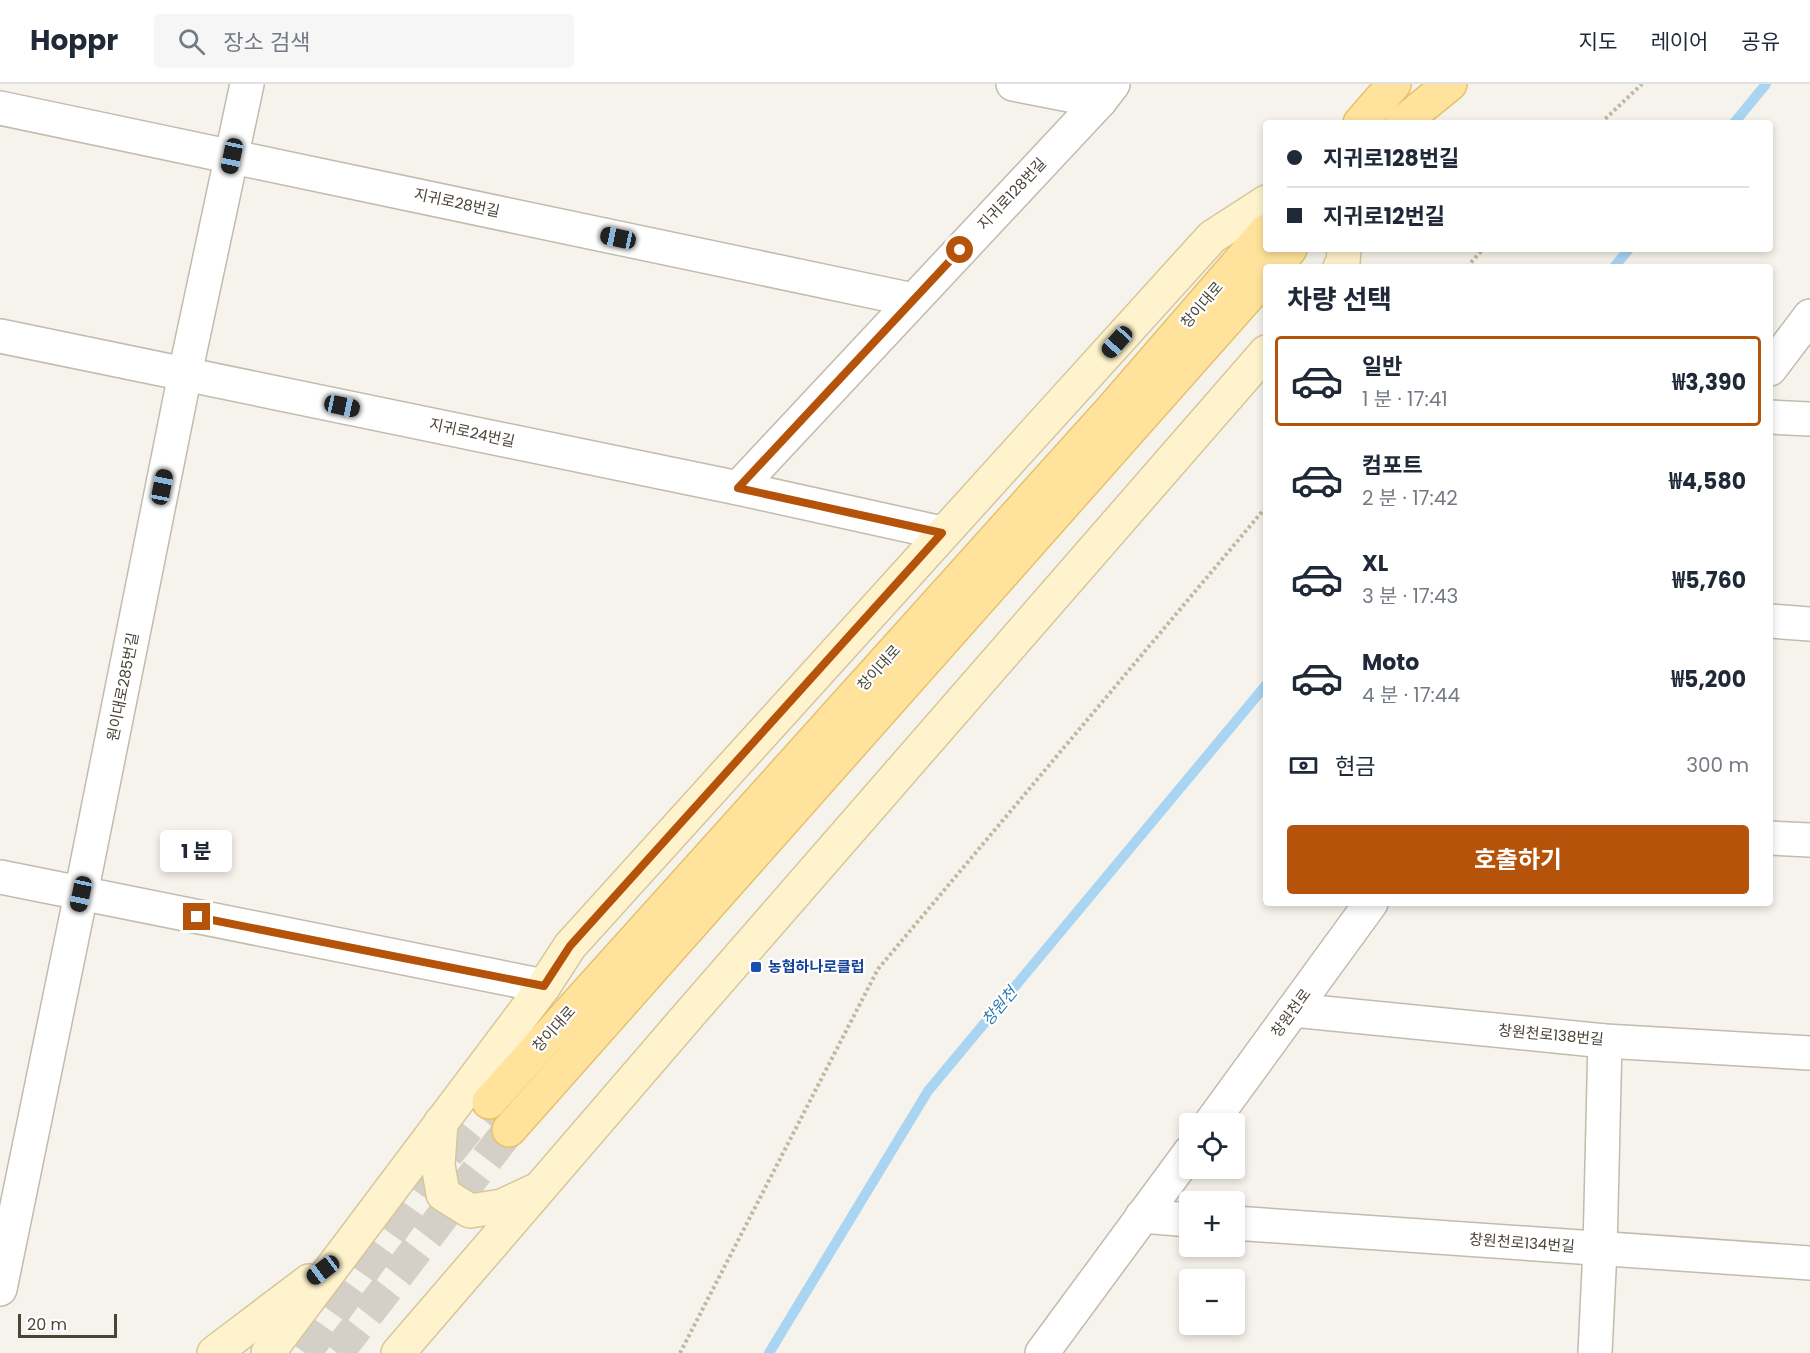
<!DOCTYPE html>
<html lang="ko">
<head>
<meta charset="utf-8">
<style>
	body { margin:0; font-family:Poppins,"Noto Sans KR",sans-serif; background:#f6f6f7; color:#1f2937; height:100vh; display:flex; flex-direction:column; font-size:22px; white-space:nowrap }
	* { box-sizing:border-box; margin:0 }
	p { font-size:20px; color:#747a83 }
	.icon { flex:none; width:33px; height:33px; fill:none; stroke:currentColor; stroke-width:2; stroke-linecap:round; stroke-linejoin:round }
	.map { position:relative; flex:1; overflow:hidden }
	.panel { position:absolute; left:1263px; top:180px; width:510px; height:642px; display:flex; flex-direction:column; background:#fff; border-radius:6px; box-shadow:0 3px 9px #0003 }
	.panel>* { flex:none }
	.guide { position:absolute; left:1263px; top:36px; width:510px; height:132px; border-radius:6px; box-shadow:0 3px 9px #0003; display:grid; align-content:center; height:132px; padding:0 24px; background:#fff }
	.controls { position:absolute; left:1179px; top:1029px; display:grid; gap:12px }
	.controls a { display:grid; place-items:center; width:66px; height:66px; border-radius:6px; background:#fff; box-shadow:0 3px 9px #0003; font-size:30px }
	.scale { position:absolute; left:18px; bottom:15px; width:99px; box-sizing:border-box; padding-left:6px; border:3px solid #4b4439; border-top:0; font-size:16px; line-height:21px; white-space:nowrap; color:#4b4439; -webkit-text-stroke:4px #fff; paint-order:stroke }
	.end { position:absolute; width:27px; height:27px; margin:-14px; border:8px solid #b45309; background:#fff; box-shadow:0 0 0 3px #fff }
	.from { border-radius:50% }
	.bubble { position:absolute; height:42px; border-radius:6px; background:#fff; box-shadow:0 3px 9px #0003; font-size:20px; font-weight:700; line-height:42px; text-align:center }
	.car { position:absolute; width:18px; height:36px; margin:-18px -9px; border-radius:8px; box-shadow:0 0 4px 2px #0007; background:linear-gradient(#222 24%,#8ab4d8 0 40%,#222 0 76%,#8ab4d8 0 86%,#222 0) }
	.guide b { display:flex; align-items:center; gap:21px; height:57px; font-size:22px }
	.guide b+b { border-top:2px solid #e0e1e3 }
	.guide i { width:15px; height:15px; background:#1f2937 }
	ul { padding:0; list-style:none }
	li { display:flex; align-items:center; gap:18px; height:90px; margin:0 12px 9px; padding:0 12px; border:3px solid transparent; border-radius:6px }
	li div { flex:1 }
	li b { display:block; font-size:22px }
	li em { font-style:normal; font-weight:700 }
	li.selected { border-color:#b45309 }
	li>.icon { width:54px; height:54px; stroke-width:1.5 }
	h2 { padding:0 24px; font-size:27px; line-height:72px }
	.pay { display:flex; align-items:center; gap:15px; height:66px; padding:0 24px; font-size:22px }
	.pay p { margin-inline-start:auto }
	.cta { display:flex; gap:12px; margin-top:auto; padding:12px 24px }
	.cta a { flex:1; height:69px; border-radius:6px; background:#b45309; color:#fff; font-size:24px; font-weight:700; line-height:69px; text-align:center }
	header { display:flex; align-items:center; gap:36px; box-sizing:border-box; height:84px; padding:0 30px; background:#fff; border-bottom:2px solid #e0e1e3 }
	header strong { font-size:28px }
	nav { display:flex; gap:33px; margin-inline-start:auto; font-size:21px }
	.search { width:420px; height:54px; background:#f6f6f7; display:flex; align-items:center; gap:15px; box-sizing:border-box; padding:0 21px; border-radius:6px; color:#747a83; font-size:22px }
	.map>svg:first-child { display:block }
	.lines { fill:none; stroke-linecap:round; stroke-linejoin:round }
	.stream { stroke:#a9d4f2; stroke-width:10 }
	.primary-tunnel { stroke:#d4d0c8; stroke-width:33; stroke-dasharray:33 16; stroke-linecap:butt }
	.minor-casing { stroke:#c2bbae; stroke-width:36 }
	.secondary-casing { stroke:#d6c79b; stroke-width:36 }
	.primary-casing { stroke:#e6c16a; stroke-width:36 }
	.path { stroke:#c4b79f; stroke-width:4; stroke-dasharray:3 3; stroke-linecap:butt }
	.minor { stroke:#fff; stroke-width:33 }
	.secondary { stroke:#fff3cd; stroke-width:33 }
	.primary { stroke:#ffe39c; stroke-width:33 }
	.route { stroke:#b45309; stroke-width:8 }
	.transit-dot { fill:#1a4fb4; stroke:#fff; stroke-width:2 }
	.labels { text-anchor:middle; stroke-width:4.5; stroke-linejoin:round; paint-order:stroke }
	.street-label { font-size:15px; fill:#4b4439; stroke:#fff }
	.transit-label { font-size:15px; font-weight:bold; fill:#164399; stroke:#fff; text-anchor:start }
	.water-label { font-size:16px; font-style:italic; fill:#2e7ab2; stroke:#fff }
</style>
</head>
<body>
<header>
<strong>Hoppr</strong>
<div class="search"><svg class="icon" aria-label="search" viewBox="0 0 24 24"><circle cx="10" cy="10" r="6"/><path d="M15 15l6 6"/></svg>장소 검색</div>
<nav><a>지도</a><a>레이어</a><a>공유</a></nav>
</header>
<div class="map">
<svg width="1810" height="1269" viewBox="0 0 1810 1269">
	<rect width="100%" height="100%" fill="#f6f3ec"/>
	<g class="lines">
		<!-- stream -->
		<g class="stream">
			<polyline points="1734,39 1766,0"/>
			<polyline points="1614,183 1629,165"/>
			<polyline points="769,1269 928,1007 1266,601"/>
		</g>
		<!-- primary-tunnel -->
		<g class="primary-tunnel">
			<polyline points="305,1269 438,1081 489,1018"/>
			<polyline points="337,1269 509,1046"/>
		</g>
		<defs>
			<g id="minor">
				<polyline points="1013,0 1100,17"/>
				<polyline points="0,24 913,216"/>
				<polyline points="0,252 738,404 942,449"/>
				<polyline points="1770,285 1810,232"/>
				<polyline points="1770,333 1810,335"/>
				<polyline points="738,404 1100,17 1113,0"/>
				<polyline points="1770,537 1810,540"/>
				<polyline points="1770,754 1810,756"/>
				<polyline points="0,793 544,902"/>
				<polyline points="1293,926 1605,957 1810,969"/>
				<polyline points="1210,1040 1371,819"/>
				<polyline points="1142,1132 1190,1136"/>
				<polyline points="1234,1139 1810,1179"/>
				<polyline points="0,1205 81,810 185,290 247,0"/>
				<polyline points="1042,1269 1190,1068"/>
				<polyline points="1595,1269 1600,1165 1605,957"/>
			</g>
			<g id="secondary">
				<polyline points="1340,183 1343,179 1344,165"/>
				<polyline points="441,1038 438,1081 443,1110 470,1127 502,1122 534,1107"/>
				<polyline points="214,1269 309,1197"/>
				<polyline points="268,1269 544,902 570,862 1212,153 1266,118"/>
				<polyline points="398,1269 694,925 1266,268"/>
			</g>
			<g id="primary">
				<polyline points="1360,39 1394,0"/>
				<polyline points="1402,39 1450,0"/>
				<polyline points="1274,183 1290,165"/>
				<polyline points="489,1018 1112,325 1266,147"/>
				<polyline points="509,1046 1266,192"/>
			</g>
		</defs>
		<!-- minor casing -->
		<use href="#minor" class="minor-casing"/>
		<!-- secondary casing -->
		<use href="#secondary" class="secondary-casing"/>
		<!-- primary casing -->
		<use href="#primary" class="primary-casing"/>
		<!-- path -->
		<g class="path">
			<polyline points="1601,39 1642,0"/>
			<polyline points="1467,183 1483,165"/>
			<polyline points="680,1269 878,885 1266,423"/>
		</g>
		<!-- minor -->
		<use href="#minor" class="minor"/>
		<!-- secondary -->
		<use href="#secondary" class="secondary"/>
		<!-- primary -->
		<use href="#primary" class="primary"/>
	</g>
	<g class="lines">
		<!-- route -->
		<polyline class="route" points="197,833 544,902 570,862 942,449 738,404 960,166"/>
	</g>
	<!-- markers -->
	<rect class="transit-dot" x="750" y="877" width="12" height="12" rx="3"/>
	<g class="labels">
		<!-- street labels -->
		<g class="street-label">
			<text transform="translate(1012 110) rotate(-47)" y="5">지귀로128번길</text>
			<text transform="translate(457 119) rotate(12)" y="5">지귀로28번길</text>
			<text transform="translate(1202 221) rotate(-49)" y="5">창이대로</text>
			<text transform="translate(472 349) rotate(12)" y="5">지귀로24번길</text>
			<text transform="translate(879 584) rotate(-48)" y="5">창이대로</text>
			<text transform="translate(123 603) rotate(-79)" y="5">원이대로285번길</text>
			<text transform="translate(1291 929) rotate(-54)" y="5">창원천로</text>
			<text transform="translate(554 945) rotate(-48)" y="5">창이대로</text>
			<text transform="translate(1551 951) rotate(5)" y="5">창원천로138번길</text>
			<text transform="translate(1522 1159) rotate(4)" y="5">창원천로134번길</text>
		</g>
		<!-- transit labels -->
		<g class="transit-label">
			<text x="768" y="888">농협하나로클럽</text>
		</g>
		<!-- water labels -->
		<g class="water-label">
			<text transform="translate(999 922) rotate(-50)" y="6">창원천</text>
		</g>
	</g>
</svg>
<div class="controls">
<a><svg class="icon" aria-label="locate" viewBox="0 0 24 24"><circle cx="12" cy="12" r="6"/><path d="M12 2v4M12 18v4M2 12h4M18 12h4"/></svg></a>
<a>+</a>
<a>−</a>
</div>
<div class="scale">20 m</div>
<i class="end from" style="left:960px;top:166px"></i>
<i class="end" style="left:197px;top:833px"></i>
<div class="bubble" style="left:160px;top:746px;width:72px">1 분</div>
<i class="car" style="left:232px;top:72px;rotate:192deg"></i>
<i class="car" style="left:618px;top:154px;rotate:282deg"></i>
<i class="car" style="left:1117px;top:258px;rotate:222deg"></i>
<i class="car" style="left:342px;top:322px;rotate:102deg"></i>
<i class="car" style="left:162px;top:403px;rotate:11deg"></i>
<i class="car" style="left:81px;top:810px;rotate:192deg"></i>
<i class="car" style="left:323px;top:1186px;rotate:233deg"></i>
<div class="guide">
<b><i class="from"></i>지귀로128번길</b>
<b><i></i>지귀로12번길</b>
</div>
<section class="panel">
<h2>차량 선택</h2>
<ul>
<li class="selected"><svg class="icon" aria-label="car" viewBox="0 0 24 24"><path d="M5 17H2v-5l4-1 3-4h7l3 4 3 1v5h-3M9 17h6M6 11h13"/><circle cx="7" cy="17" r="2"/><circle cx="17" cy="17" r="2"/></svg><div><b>일반</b><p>1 분 · 17:41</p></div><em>₩3,390</em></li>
<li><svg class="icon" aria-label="car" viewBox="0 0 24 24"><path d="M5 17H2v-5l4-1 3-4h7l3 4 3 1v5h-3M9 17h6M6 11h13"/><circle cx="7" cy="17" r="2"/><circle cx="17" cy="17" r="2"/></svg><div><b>컴포트</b><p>2 분 · 17:42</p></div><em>₩4,580</em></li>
<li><svg class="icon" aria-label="car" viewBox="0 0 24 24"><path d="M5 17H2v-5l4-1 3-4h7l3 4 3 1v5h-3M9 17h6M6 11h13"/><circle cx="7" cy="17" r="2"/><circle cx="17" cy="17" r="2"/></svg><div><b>XL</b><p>3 분 · 17:43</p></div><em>₩5,760</em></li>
<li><svg class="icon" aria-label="car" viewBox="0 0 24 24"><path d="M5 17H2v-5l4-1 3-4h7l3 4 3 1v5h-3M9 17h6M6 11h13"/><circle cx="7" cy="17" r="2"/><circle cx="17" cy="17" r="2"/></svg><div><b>Moto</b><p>4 분 · 17:44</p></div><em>₩5,200</em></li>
</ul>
<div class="pay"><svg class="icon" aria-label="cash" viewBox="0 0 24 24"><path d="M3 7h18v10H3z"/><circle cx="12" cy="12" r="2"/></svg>현금<p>300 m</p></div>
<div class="cta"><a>호출하기</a></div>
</section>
</div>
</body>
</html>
